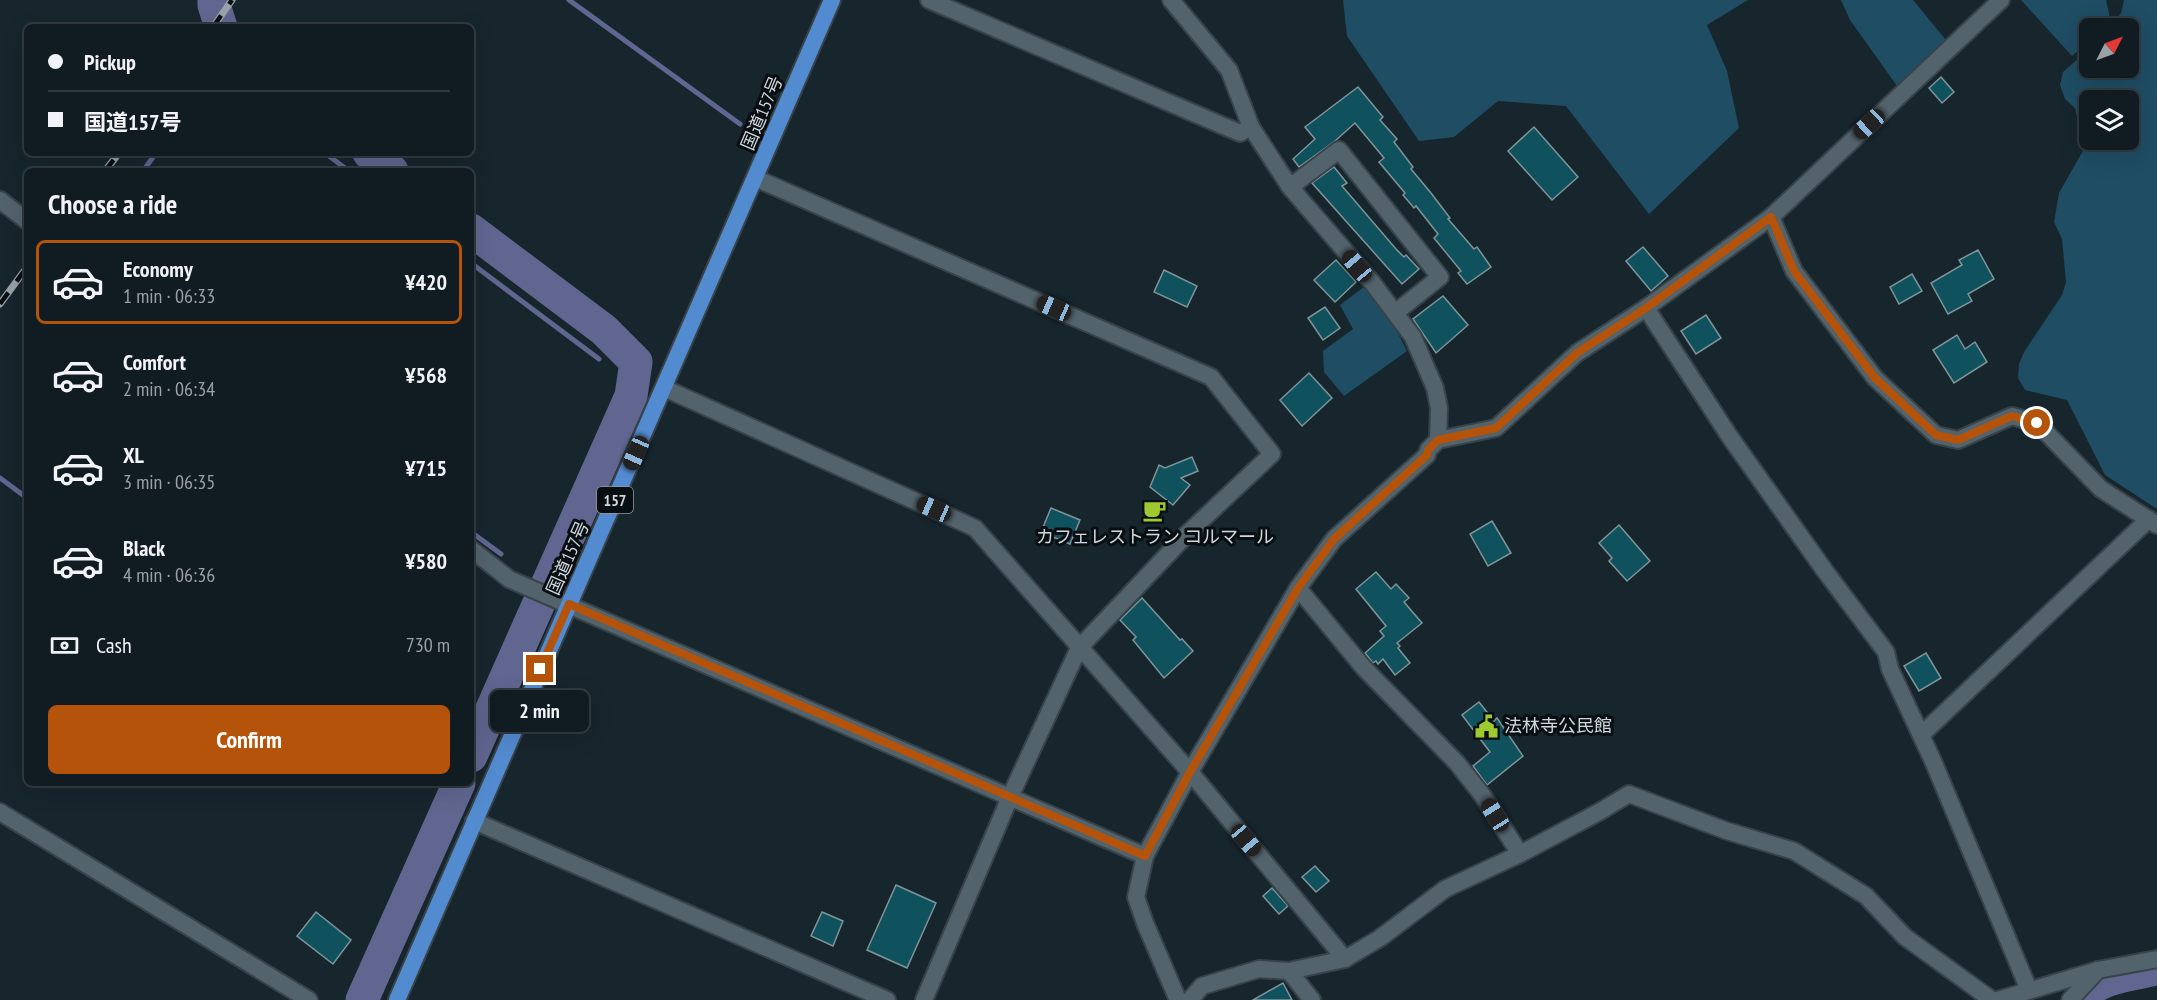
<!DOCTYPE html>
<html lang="en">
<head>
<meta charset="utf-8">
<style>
	body { margin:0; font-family:"PT Sans Narrow","Noto Sans JP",sans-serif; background:#1e292f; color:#f1f3f6; height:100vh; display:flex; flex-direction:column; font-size:22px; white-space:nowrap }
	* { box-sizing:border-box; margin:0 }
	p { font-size:20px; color:#9ca1a5 }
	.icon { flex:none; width:33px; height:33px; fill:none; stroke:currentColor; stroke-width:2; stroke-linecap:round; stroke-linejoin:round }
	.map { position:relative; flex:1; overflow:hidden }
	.details { position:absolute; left:24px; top:168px; width:450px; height:618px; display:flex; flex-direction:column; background:#111c22; border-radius:9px; box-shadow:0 6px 24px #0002,0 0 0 2px #303a40 }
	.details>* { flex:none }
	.banner { position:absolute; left:24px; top:24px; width:450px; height:132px; border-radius:9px; box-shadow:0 6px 24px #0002,0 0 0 2px #303a40; display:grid; align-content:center; height:132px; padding:0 24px; background:#111c22 }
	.needle { width:39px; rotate:48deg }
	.tools { position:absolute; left:2079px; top:18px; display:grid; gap:12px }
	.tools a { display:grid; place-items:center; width:60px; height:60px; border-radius:9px; background:#111c22; box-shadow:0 6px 24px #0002,0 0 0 2px #303a40; font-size:30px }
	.end { position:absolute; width:27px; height:27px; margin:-14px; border:8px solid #b45309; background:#fff; box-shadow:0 0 0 3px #fff }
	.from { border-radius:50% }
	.bubble { position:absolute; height:42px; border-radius:9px; background:#111c22; box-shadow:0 6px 24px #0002,0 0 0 2px #303a40; font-size:20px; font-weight:600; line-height:42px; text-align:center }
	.car { position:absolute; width:18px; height:36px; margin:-18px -9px; border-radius:8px; box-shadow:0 0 4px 2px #0007; background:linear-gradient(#222 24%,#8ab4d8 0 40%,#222 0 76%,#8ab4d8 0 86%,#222 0) }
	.banner b { display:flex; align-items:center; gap:21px; height:57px; font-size:22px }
	.banner b+b { border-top:2px solid #303a40 }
	.banner i { width:15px; height:15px; background:#f1f3f6 }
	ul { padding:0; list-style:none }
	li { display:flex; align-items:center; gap:18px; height:84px; margin:0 12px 9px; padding:0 12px; border:3px solid transparent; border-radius:9px }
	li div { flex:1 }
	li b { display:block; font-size:22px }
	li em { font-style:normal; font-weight:600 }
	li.current { border-color:#b45309 }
	li>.icon { width:54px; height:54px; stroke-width:1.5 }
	h2 { padding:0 24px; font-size:27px; line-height:72px }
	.pay { display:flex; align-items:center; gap:15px; height:66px; padding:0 24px; font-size:22px }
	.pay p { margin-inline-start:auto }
	.primary-button { display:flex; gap:12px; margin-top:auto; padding:12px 24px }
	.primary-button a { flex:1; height:69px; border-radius:9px; background:#b45309; color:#fff; font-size:24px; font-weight:600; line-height:69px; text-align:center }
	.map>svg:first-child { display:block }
	.green { fill:#1f4d64; fill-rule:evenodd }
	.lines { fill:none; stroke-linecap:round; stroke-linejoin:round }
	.stream { stroke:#60668f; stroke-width:5 }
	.river { stroke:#60668f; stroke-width:33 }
	.building { fill:#0f525d; stroke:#7f9498; stroke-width:1.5 }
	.minor-casing { stroke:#384349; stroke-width:20 }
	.trunk-casing { stroke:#384349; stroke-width:20 }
	.minor { stroke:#53636c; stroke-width:16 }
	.trunk { stroke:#538bd0; stroke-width:16 }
	.rail-casing { stroke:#97a1a7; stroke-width:7 }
	.rail { stroke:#080e11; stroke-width:4.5; stroke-dasharray:14; stroke-linecap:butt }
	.route { stroke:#b45309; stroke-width:8 }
	.labels { text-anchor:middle; stroke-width:6; stroke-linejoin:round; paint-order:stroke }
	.shield { fill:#080e11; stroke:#939ba0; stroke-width:1.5 }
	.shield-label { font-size:16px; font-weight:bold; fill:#cfd8dd }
	.street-label { font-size:18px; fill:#cfd8dd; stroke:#080e11 }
	.poi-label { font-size:18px; fill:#cfd8dd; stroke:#080e11 }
</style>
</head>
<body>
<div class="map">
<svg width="2157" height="1000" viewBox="0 0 2157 1000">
	<rect width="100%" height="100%" fill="#17252d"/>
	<!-- green -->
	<g class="green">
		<polygon points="1343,0 1748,0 1707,25 1727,71 1739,128 1649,214 1566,106 1498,101 1454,137 1419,141 1347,36"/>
		<polygon points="1841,0 1913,0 1950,45 1897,86 1850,20"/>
		<polygon points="2021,0 2106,0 2111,23 2105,28 2090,28 2089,41 2072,56"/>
		<path d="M2124,0H2157V509L2105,475L2067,400L2025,390L2018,378L2019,364L2024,352L2062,295L2066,282L2062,239L2054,222L2059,193L2084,149L2075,108L2065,99L2060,85L2063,72L2089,49L2090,68H2128V28H2110L2121,13ZM2090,100H2128V140H2090Z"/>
		<polygon points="1368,284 1388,314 1407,351 1344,396 1324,372 1323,351 1353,329 1340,305"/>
	</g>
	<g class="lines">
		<!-- stream -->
		<g class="stream">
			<polyline points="569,0 740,124"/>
			<polyline points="325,153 349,171"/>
			<polyline points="143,171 156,153"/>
			<polyline points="471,263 599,359"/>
			<polyline points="0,478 27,498"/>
			<polyline points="471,532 501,554"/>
		</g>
		<!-- river -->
		<g class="river">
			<polyline points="214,0 214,5 221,27"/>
			<polyline points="369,153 392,171"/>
			<polyline points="471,230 604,330 636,362 631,396 471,756"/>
			<polyline points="362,1000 459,783"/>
			<path d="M2079,1000C2097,977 2130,975 2157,969"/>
		</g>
	</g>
	<!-- building -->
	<g class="building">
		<polygon points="1941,77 1954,92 1942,103 1929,88"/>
		<polygon points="1358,87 1383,117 1380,120 1397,139 1394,142 1413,167 1411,169 1431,193 1450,218 1448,219 1474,249 1477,247 1491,267 1467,284 1458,273 1461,271 1434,238 1438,234 1416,206 1414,208 1403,195 1405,193 1379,162 1384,158 1355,123 1335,141 1299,167 1293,159 1315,139 1305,127"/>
		<polygon points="1534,127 1578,177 1552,200 1508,151"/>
		<polygon points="1334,167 1347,183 1342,186 1396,249 1404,257 1406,255 1419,269 1402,284 1312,183"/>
		<polygon points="1643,247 1668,276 1651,291 1626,261"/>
		<polygon points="1978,250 1994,279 1968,294 1972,301 1948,314 1931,283 1962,265 1959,260"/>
		<polygon points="1336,260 1356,282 1335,302 1314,280"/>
		<polygon points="1164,270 1197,286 1187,307 1154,292"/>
		<polygon points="1912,274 1922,291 1899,304 1890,287"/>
		<polygon points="1443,296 1468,325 1436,353 1413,319"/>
		<polygon points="1325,307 1340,328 1323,340 1308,318"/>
		<polygon points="1706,315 1721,338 1696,354 1681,331"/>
		<polygon points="1957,335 1965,349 1975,342 1987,362 1954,383 1933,350"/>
		<polygon points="1309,373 1332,398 1302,426 1280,400"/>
		<polygon points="1192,457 1198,471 1181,478 1190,485 1173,505 1150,487 1159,465 1165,468"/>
		<polygon points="1051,508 1080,520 1070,544 1041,532"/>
		<polygon points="1492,521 1511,553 1488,566 1470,534"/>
		<polygon points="1619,525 1650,561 1627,581 1609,561 1612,558 1599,543"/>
		<polygon points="1376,572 1391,589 1396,584 1409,598 1404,602 1422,623 1397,643 1400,646 1398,648 1410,663 1395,675 1383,659 1378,664 1376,661 1373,663 1365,653 1384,636 1380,631 1386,626 1356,589"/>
		<polygon points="1142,598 1180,640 1182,639 1193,651 1164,678 1133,640 1136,637 1120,620"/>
		<polygon points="1926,653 1941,678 1919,691 1904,666"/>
		<polygon points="1479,702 1494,721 1497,718 1523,756 1487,785 1473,766 1490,752 1462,715"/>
		<polygon points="1315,866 1329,881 1316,892 1302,877"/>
		<polygon points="896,885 936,903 907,968 867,950"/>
		<polygon points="1272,888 1288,906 1279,914 1263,896"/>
		<polygon points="316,912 351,940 333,964 297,936"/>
		<polygon points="822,912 843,921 833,946 811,936"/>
		<polygon points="1283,983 1292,1000 1253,1000"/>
	</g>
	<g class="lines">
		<defs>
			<g id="minor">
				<polyline points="929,0 1240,133 1251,127"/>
				<polyline points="1171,0 1229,70 1251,127 1290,187 1371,281 1413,337 1435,388 1439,408 1438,440"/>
				<polyline points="755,178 1211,377 1272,454 1189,532 1079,648 1010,797 924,1000"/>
				<polyline points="1290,187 1339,150 1440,277 1395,313"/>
				<polyline points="0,200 27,221"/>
				<polyline points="1771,217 1794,271 1875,378 1936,435 1958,440 2012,416 2037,423 2101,489 2157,525"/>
				<polyline points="1646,308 1730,437 1825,571 1886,652 1890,669 1933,761 2029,990"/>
				<polyline points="664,388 975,528 1190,772 1345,959"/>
				<polyline points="471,549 509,579 1145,856"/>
				<polyline points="1298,588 1363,667 1457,763 1483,796 1520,854"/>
				<polyline points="1921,735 2149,519"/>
				<polyline points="0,812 309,1000"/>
				<polyline points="474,821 887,1000"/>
				<polyline points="1289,971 1312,1000"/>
				<polyline points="1178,1000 1145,923 1136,897 1145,856 1190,772 1298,588 1334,539 1427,455 1428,450 1438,440 1496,428 1577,353 1646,308 1771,217 2001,0"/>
				<polyline points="1190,1000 1202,986 1259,969 1289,971 1345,959 1380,938 1445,889 1520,854 1599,812 1629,794 1727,831 1794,851 1866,896 1905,937 1992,1000"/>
				<polyline points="1998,1000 2098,970 2157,959"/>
				<polyline points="2070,1000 2098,970"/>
			</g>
			<polyline id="trunk" points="397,1000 832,0"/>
		</defs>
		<!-- minor casing -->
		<use href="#minor" class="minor-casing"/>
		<!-- trunk casing -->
		<use href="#trunk" class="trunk-casing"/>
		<!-- minor -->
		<use href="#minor" class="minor"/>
		<!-- trunk -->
		<use href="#trunk" class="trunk"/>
		<defs>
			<g id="rail">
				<polyline points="213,27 232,0"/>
				<polyline points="105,171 119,153"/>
				<polyline points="0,304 27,267"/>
			</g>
		</defs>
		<!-- rail casing -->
		<use href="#rail" class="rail-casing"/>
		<!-- rail -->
		<use href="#rail" class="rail"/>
	</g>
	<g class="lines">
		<!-- route -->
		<polyline class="route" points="540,669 569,604 1145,856 1190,772 1298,588 1334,539 1427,455 1428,450 1438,440 1496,428 1577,353 1646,308 1771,217 1794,271 1875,378 1936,435 1958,440 2012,416 2037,423"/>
	</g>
	<!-- icons -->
	<defs>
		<symbol id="cafe-bare" viewBox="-9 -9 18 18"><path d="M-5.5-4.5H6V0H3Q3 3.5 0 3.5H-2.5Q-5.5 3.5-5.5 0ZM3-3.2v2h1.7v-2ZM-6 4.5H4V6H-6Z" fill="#9eca2f" stroke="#080e11" stroke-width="2.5" paint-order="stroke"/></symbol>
		<symbol id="civic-bare" viewBox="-9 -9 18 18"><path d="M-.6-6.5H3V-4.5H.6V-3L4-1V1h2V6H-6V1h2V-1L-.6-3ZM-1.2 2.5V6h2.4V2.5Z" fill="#9eca2f" stroke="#080e11" stroke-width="2.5" paint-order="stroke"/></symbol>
	</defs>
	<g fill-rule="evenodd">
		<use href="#cafe-bare" x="1138" y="494" width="33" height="33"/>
		<use href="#civic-bare" x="1470" y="710" width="33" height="33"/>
	</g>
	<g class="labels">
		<!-- shield labels -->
		<rect class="shield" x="597" y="487" width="36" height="26" rx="4.5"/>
		<g class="shield-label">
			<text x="615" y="506">157</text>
		</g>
		<!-- street labels -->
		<g class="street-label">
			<text transform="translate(762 113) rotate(-67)" y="6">国道157号</text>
			<text transform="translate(568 558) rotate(-66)" y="6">国道157号</text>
		</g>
		<!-- poi labels -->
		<g class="poi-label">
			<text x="1155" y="543">カフェレストラン コルマール</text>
			<text x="1504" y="732" text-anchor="start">法林寺公民館</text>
		</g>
	</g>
</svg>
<div class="tools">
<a><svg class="needle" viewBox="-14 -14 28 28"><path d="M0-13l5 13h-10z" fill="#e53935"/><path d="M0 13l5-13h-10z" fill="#9ca1a5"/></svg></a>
<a><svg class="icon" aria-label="layers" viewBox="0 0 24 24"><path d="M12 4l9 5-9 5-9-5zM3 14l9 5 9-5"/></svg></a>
</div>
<i class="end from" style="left:2037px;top:423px"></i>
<i class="end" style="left:540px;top:669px"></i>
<div class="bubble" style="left:490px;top:690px;width:99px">2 min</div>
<i class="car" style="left:1869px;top:124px;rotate:227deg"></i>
<i class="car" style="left:1357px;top:266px;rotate:320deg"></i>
<i class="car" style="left:1054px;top:308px;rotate:294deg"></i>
<i class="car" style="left:636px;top:453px;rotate:204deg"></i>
<i class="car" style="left:934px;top:509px;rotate:294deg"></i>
<i class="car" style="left:1495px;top:815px;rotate:328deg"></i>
<i class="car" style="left:1246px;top:840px;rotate:140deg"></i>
<div class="banner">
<b><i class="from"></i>Pickup</b>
<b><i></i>国道157号</b>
</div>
<section class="details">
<h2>Choose a ride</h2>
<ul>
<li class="current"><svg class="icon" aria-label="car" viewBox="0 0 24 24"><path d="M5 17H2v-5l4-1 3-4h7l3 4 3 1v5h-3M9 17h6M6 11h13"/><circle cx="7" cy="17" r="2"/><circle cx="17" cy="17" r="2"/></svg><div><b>Economy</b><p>1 min · 06:33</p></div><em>¥420</em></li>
<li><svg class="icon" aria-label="car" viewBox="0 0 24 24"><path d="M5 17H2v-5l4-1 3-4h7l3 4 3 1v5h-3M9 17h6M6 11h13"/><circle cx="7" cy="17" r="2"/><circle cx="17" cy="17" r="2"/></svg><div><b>Comfort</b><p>2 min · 06:34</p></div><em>¥568</em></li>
<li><svg class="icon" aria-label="car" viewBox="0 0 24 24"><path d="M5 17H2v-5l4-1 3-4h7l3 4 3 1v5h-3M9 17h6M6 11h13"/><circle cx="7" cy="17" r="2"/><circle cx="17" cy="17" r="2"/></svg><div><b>XL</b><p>3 min · 06:35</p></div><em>¥715</em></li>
<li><svg class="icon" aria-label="car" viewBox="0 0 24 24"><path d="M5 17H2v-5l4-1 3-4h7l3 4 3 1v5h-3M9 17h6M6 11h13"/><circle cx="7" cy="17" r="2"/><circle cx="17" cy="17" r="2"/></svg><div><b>Black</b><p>4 min · 06:36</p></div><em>¥580</em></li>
</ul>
<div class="pay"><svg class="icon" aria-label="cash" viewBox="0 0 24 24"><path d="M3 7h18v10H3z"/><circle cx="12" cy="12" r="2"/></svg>Cash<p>730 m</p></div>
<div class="primary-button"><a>Confirm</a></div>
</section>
</div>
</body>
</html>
